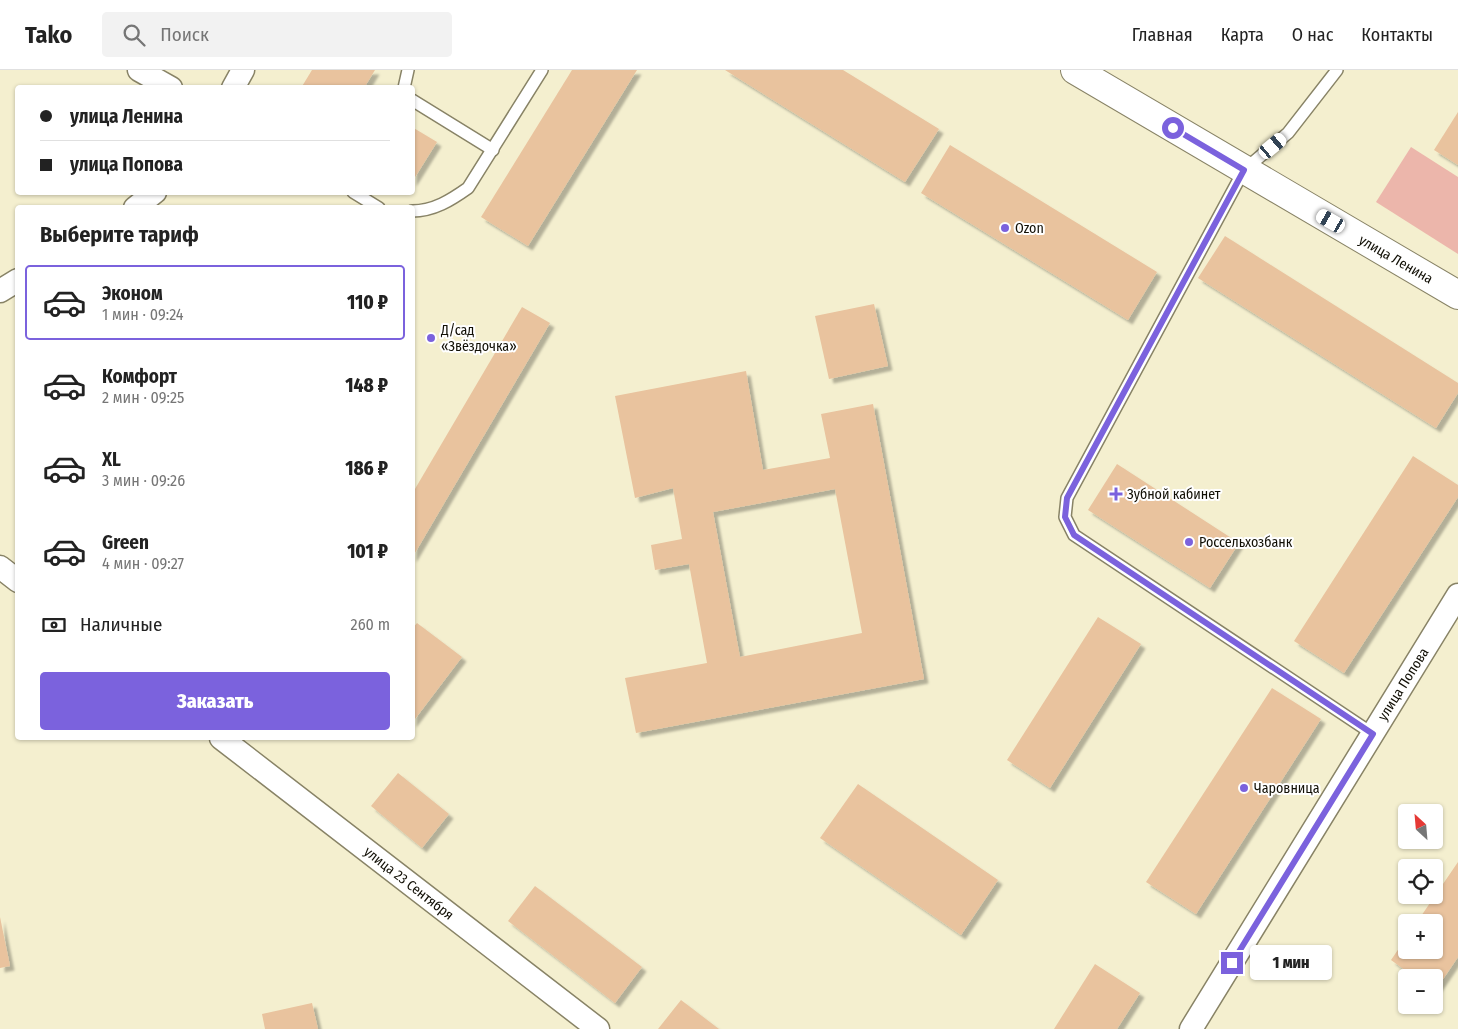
<!DOCTYPE html>
<html lang="ru">
<head>
<meta charset="utf-8">
<style>
	body { margin:0; font-family:"Fira Sans Condensed",sans-serif; background:#f2f2f2; color:#222; height:100vh; display:flex; flex-direction:column; font-size:19px; white-space:nowrap }
	* { box-sizing:border-box; margin:0 }
	p { font-size:16px; color:#767676 }
	.icon { flex:none; width:28px; height:28px; fill:none; stroke:currentColor; stroke-width:2; stroke-linecap:round; stroke-linejoin:round }
	.map { position:relative; flex:1; overflow:hidden }
	.drawer { position:absolute; left:15px; top:135px; width:400px; height:535px; display:flex; flex-direction:column; background:#fff; border-radius:5px; box-shadow:0 1px 4px #0004 }
	.drawer>* { flex:none }
	.hud { position:absolute; left:15px; top:15px; width:400px; height:110px; border-radius:5px; box-shadow:0 1px 4px #0004; display:grid; align-content:center; height:110px; padding:0 25px; background:#fff }
	.needle { width:32px; rotate:334deg }
	.fabs { position:absolute; left:1398px; top:734px; display:grid; gap:10px }
	.fabs a { display:grid; place-items:center; width:45px; height:45px; border-radius:5px; background:#fff; box-shadow:0 1px 4px #0004; font-size:25px }
	.end { position:absolute; width:22px; height:22px; margin:-11px; border:6px solid #7b62dd; background:#fff; box-shadow:0 0 0 2px #fff }
	.from { border-radius:50% }
	.bubble { position:absolute; height:35px; border-radius:5px; background:#fff; box-shadow:0 1px 4px #0004; font-size:16px; font-weight:800; line-height:35px; text-align:center }
	.car { position:absolute; width:15px; height:30px; margin:-15px -8px; border-radius:6px; box-shadow:0 0 4px 1px #0007; background:linear-gradient(#fff 24%,#345 0 40%,#fff 0 76%,#345 0 86%,#fff 0) }
	.hud b { display:flex; align-items:center; gap:18px; height:48px; font-size:19px }
	.hud b+b { border-top:1px solid #e0e0e0 }
	.hud i { width:12px; height:12px; background:#222 }
	ul { padding:0; list-style:none }
	li { display:flex; align-items:center; gap:15px; height:75px; margin:0 10px 8px; padding:0 15px; border:2px solid transparent; border-radius:5px }
	li div { flex:1 }
	li b { display:block; font-size:19px }
	li em { font-style:normal; font-weight:800 }
	li.on { border-color:#7b62dd }
	li>.icon { width:45px; height:45px; stroke-width:1.5 }
	h2 { padding:0 25px; font-size:22px; line-height:60px }
	.pay { display:flex; align-items:center; gap:12px; height:55px; padding:0 25px; font-size:19px }
	.pay p { margin-inline-start:auto }
	.cta { display:flex; gap:10px; margin-top:auto; padding:10px 25px }
	.cta a { flex:1; height:58px; border-radius:5px; background:#7b62dd; color:#fff; font-size:20px; font-weight:800; line-height:58px; text-align:center }
	header { display:flex; align-items:center; gap:30px; box-sizing:border-box; height:70px; padding:0 25px; background:#fff; border-bottom:1px solid #e0e0e0 }
	header strong { font-size:24px }
	nav { display:flex; gap:28px; margin-inline-start:auto; font-size:18px }
	.search { width:350px; height:45px; background:#f2f2f2; display:flex; align-items:center; gap:12px; box-sizing:border-box; padding:0 18px; border-radius:5px; color:#767676; font-size:19px }
	.map>svg:first-child { display:block }
	.green { fill:#ecb6ab }
	.building { fill:#e9c39e; fill-rule:evenodd; filter:url(#shadow) }
	.lines { fill:none; stroke-linecap:round; stroke-linejoin:round }
	.lane-casing { stroke:#888366; stroke-width:14 }
	.street-casing { stroke:#888366; stroke-width:25 }
	.primary-casing { stroke:#888366; stroke-width:30 }
	.lane { stroke:#fff; stroke-width:11 }
	.street { stroke:#fff; stroke-width:22 }
	.primary { stroke:#fff; stroke-width:28 }
	.route { stroke:#7b62dd; stroke-width:6 }
	.poi-dot { fill:#7b62dd; stroke:#fff; stroke-width:2 }
	.labels { text-anchor:middle; stroke-width:4; stroke-linejoin:round; paint-order:stroke }
	.poi-label { font-size:14px; fill:#110f05; stroke:#fff; text-anchor:start }
	.street-label { font-size:14px; fill:#110f05; stroke:#fff }
</style>
</head>
<body>
<header>
<strong>Tako</strong>
<div class="search"><svg class="icon" aria-label="search" viewBox="0 0 24 24"><circle cx="10" cy="10" r="6"/><path d="M15 15l6 6"/></svg>Поиск</div>
<nav><a>Главная</a><a>Карта</a><a>О нас</a><a>Контакты</a></nav>
</header>
<div class="map">
<svg width="1458" height="959" viewBox="0 0 1458 959">
	<defs>
		<filter id="shadow"><feDropShadow dx="4.5" dy="4.5" stdDeviation="1" flood-color="#0004"/></filter>
	</defs>
	<rect width="100%" height="100%" fill="#f4efcf"/>
	<!-- green -->
	<polygon class="green" points="1411,77 1458,107 1458,184 1376,132"/>
	<!-- building -->
	<g class="building">
		<polygon points="312,0 375,0 364,18 301,18"/>
		<polygon points="572,0 637,0 528,176 481,147"/>
		<polygon points="725,0 843,0 939,59 905,112"/>
		<polygon points="1458,42 1458,95 1434,80"/>
		<polygon points="412,57 437,72 412,112"/>
		<polygon points="950,75 1157,202 1128,250 921,123"/>
		<polygon points="1225,166 1458,313 1458,323 1436,358 1198,208"/>
		<polygon points="874,234 888,296 829,309 815,246"/>
		<polygon points="522,237 550,253 412,488 412,424"/>
		<path d="M746,301L763,400L830,388L821,344L873,334L924,609L636,663L625,608L707,593L689,494L655,500L651,475L682,469L673,418L635,428L615,326ZM835,419L862,563L740,587L713,442Z"/>
		<polygon points="1413,386 1458,415 1458,427 1344,603 1294,571"/>
		<polygon points="1117,394 1239,473 1210,518 1088,440"/>
		<polygon points="1098,547 1141,574 1050,718 1007,690"/>
		<polygon points="417,553 462,587 412,653 412,559"/>
		<polygon points="1272,618 1321,649 1196,844 1146,812"/>
		<polygon points="398,703 449,744 422,778 371,736"/>
		<polygon points="858,714 998,810 961,865 820,768"/>
		<polygon points="1458,792 1458,887 1435,921 1434,908 1416,908 1391,890 1406,868 1406,880 1434,880 1434,852 1417,852"/>
		<polygon points="535,816 642,897 615,933 508,851"/>
		<polygon points="0,847 10,896 0,898"/>
		<polygon points="1095,894 1140,923 1117,959 1054,959"/>
		<polygon points="681,930 719,959 658,959"/>
		<polygon points="312,933 318,959 265,959 262,944"/>
	</g>
	<g class="lines">
		<defs>
			<g id="lane">
				<polyline points="1337,0 1288,63 1244,100 1067,428 1065,447 1074,465 1373,664"/>
				<polyline points="404,18 408,0"/>
				<polyline points="412,30 493,80"/>
				<polyline points="353,122 379,138"/>
				<path d="M412,141C434,141 451,130 468,118L542,0"/>
			</g>
			<g id="street">
				<polyline points="139,0 171,18"/>
				<polyline points="233,18 243,0"/>
				<polyline points="135,138 155,122"/>
				<polyline points="0,221 18,210"/>
				<polyline points="0,497 18,511"/>
				<polyline points="221,668 598,959"/>
				<polyline points="1191,959 1458,525"/>
			</g>
			<polyline id="primary" points="1075,0 1458,225"/>
		</defs>
		<!-- lane casing -->
		<use href="#lane" class="lane-casing"/>
		<!-- street casing -->
		<use href="#street" class="street-casing"/>
		<!-- primary casing -->
		<use href="#primary" class="primary-casing"/>
		<!-- lane -->
		<use href="#lane" class="lane"/>
		<!-- street -->
		<use href="#street" class="street"/>
		<!-- primary -->
		<use href="#primary" class="primary"/>
	</g>
	<g class="lines">
		<!-- route -->
		<polyline class="route" points="1173,58 1244,100 1067,428 1065,447 1074,465 1373,664 1232,893"/>
	</g>
	<!-- markers -->
	<g class="poi-dot">
		<circle cx="1005" cy="158" r="5"/>
		<circle cx="431" cy="268" r="5"/>
		<path d="M1113.5 416.5h5v5h5v5h-5v5h-5v-5h-5v-5h5z"/>
		<circle cx="1189" cy="472" r="5"/>
		<circle cx="1244" cy="718" r="5"/>
	</g>
	<g class="labels">
		<!-- poi labels -->
		<g class="poi-label">
			<text x="1015" y="163">Ozon</text>
			<text x="441" y="265">Д/сад<tspan x="441" dy="16">«Звёздочка»</tspan></text>
			<text x="1127" y="429">Зубной кабинет</text>
			<text x="1199" y="477">Россельхозбанк</text>
			<text x="1254" y="723">Чаровница</text>
		</g>
		<!-- street labels -->
		<g class="street-label">
			<text transform="translate(1396 189) rotate(30)" y="5">улица Ленина</text>
			<text transform="translate(1403 614) rotate(-58)" y="5">улица Попова</text>
			<text transform="translate(409 813) rotate(38)" y="5">улица 23 Сентября</text>
		</g>
	</g>
</svg>
<div class="fabs">
<a><svg class="needle" viewBox="-14 -14 28 28"><path d="M0-13l5 13h-10z" fill="#e53935"/><path d="M0 13l5-13h-10z" fill="#767676"/></svg></a>
<a><svg class="icon" aria-label="locate" viewBox="0 0 24 24"><circle cx="12" cy="12" r="6"/><path d="M12 2v4M12 18v4M2 12h4M18 12h4"/></svg></a>
<a>+</a>
<a>−</a>
</div>
<i class="end from" style="left:1173px;top:58px"></i>
<i class="end" style="left:1232px;top:893px"></i>
<div class="bubble" style="left:1250px;top:875px;width:82px">1 мин</div>
<i class="car" style="left:1273px;top:76px;rotate:50deg"></i>
<i class="car" style="left:1331px;top:151px;rotate:300deg"></i>
<div class="hud">
<b><i class="from"></i>улица Ленина</b>
<b><i></i>улица Попова</b>
</div>
<section class="drawer">
<h2>Выберите тариф</h2>
<ul>
<li class="on"><svg class="icon" aria-label="car" viewBox="0 0 24 24"><path d="M5 17H2v-5l4-1 3-4h7l3 4 3 1v5h-3M9 17h6M6 11h13"/><circle cx="7" cy="17" r="2"/><circle cx="17" cy="17" r="2"/></svg><div><b>Эконом</b><p>1 мин · 09:24</p></div><em>110 ₽</em></li>
<li><svg class="icon" aria-label="car" viewBox="0 0 24 24"><path d="M5 17H2v-5l4-1 3-4h7l3 4 3 1v5h-3M9 17h6M6 11h13"/><circle cx="7" cy="17" r="2"/><circle cx="17" cy="17" r="2"/></svg><div><b>Комфорт</b><p>2 мин · 09:25</p></div><em>148 ₽</em></li>
<li><svg class="icon" aria-label="car" viewBox="0 0 24 24"><path d="M5 17H2v-5l4-1 3-4h7l3 4 3 1v5h-3M9 17h6M6 11h13"/><circle cx="7" cy="17" r="2"/><circle cx="17" cy="17" r="2"/></svg><div><b>XL</b><p>3 мин · 09:26</p></div><em>186 ₽</em></li>
<li><svg class="icon" aria-label="car" viewBox="0 0 24 24"><path d="M5 17H2v-5l4-1 3-4h7l3 4 3 1v5h-3M9 17h6M6 11h13"/><circle cx="7" cy="17" r="2"/><circle cx="17" cy="17" r="2"/></svg><div><b>Green</b><p>4 мин · 09:27</p></div><em>101 ₽</em></li>
</ul>
<div class="pay"><svg class="icon" aria-label="cash" viewBox="0 0 24 24"><path d="M3 7h18v10H3z"/><circle cx="12" cy="12" r="2"/></svg>Наличные<p>260 m</p></div>
<div class="cta"><a>Заказать</a></div>
</section>
</div>
</body>
</html>
